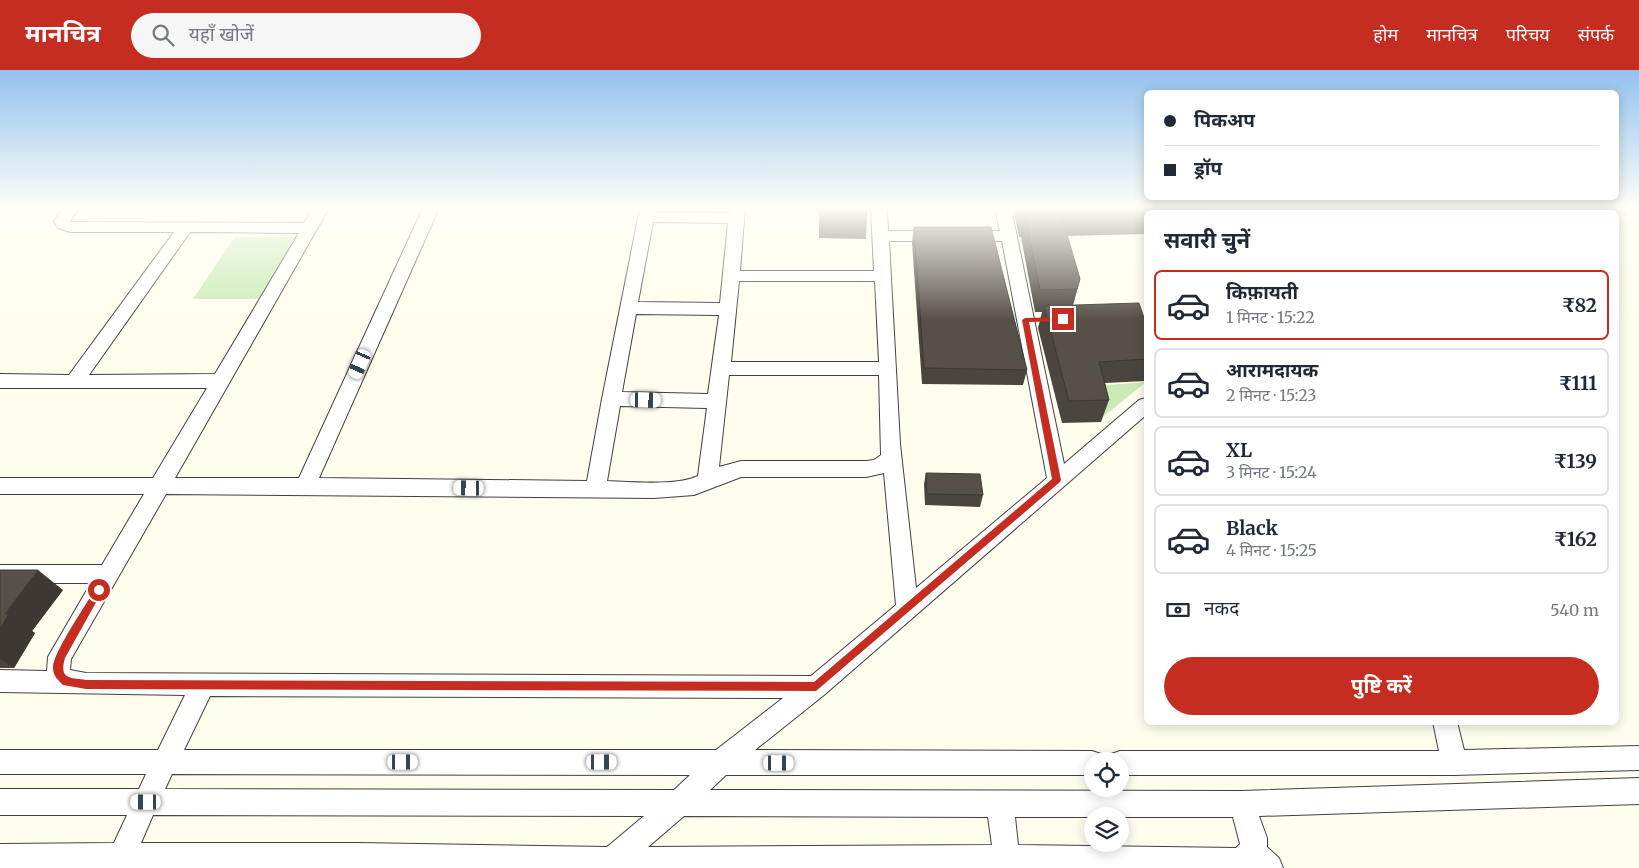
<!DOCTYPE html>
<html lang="hi">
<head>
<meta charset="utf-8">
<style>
	body { margin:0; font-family:Merriweather,"Noto Sans Devanagari",serif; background:#f6f6f7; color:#1f2937; height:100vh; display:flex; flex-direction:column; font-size:19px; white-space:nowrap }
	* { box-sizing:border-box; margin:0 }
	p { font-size:16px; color:#747a83 }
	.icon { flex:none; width:28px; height:28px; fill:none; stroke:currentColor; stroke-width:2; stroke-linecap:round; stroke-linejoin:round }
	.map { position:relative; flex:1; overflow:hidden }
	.panel { position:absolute; left:1144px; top:140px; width:475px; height:515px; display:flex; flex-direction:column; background:#fff; border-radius:8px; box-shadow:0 2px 12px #0003 }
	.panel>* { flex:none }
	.top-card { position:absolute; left:1144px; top:20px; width:475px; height:110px; border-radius:8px; box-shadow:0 2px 12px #0003; display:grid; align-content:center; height:110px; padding:0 20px; background:#fff }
	.controls { position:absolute; left:1084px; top:682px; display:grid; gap:10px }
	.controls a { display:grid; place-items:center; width:45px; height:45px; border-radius:50%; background:#fff; box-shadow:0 2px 12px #0003; font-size:25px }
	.end { position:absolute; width:22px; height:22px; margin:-11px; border:6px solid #c42d1f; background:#fff; box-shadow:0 0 0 2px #fff }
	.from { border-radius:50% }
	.car { position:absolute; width:15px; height:30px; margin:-15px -8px; border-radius:6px; box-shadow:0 0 4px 1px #0007; background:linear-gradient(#fff 24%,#345 0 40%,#fff 0 76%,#345 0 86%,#fff 0) }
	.top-card b { display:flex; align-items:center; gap:18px; height:48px; font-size:19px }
	.top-card b+b { border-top:1px solid #e0e1e3 }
	.top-card i { width:12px; height:12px; background:#1f2937 }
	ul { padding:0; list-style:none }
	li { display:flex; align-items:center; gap:15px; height:70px; margin:0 10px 8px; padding:0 10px; border:2px solid #e0e1e3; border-radius:8px }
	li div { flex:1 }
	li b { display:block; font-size:19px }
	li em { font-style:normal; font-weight:700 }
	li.active { border-color:#c42d1f }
	li>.icon { width:45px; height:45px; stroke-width:1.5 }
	h2 { padding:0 20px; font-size:22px; line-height:60px }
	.pay { display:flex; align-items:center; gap:12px; height:55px; padding:0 20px; font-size:19px }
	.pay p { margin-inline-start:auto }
	.action { display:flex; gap:10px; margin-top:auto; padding:10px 20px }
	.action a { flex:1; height:58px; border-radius:30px; background:#c42d1f; color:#fff; font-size:20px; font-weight:700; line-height:58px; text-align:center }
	header { display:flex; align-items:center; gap:30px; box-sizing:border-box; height:70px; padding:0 25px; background:#c42d1f; color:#fff }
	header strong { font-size:24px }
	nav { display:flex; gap:28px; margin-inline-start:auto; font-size:18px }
	.search { width:350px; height:45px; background:#f6f6f7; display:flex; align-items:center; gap:12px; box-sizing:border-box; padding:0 18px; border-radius:28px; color:#747a83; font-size:19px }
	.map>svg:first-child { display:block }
	.green { fill:#cbebb6 }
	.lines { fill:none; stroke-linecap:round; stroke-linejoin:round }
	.minor-casing { stroke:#414141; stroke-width:2 }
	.minor { fill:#fff; fill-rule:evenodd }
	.wall { fill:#4b453f }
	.shaded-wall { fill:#3d3833 }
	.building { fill:#575049; stroke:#3d3833 }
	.route { fill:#c42d1f }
</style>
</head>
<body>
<header>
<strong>मानचित्र</strong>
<div class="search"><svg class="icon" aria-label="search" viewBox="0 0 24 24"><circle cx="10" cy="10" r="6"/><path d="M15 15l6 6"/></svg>यहाँ खोजें</div>
<nav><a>होम</a><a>मानचित्र</a><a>परिचय</a><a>संपर्क</a></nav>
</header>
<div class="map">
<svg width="1639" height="798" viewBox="0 0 1639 798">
	<rect width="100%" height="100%" fill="#fffeee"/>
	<!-- green -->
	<g class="green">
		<polygon points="235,167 303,167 268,229 193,229"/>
		<polygon points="1146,312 1103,347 1096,316"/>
	</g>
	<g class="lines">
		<defs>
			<g id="minor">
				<path d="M63,138H79L70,151L71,152L304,153L313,138H329L175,408H299L423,138H439L319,408L587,411L602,329L640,138H656L655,142L729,143V138H745L740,201H874L871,138H887L888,161H1000L995,138H1011L1064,394L1139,330L1146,328V345L824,625L755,680L1092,681L1101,684L1104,691H1092V705H726L710,720L1241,721L1639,708V734L1259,746L1267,768V777L1279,788L1283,798H0V774L114,773L127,745H0V719H139L146,704H0V680H158L185,625L0,622V600L47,601L48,587L52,580L91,513H0V495H102L144,424H0V408H153L207,318H0V304L69,305L174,162H70L58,158L54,151ZM653,152L728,153L720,233L638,232ZM190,162L299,163L215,304L89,305ZM889,171H1002L1047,408L916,518L900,374ZM739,211H875L879,292H731ZM636,244L719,245L708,324L622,322ZM729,305H879L881,385L874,390L866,391H741L719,397ZM620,336L707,338L698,406C677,416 631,412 607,411ZM884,403L896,535L811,606L86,603L70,600L71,589L166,424L654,428L694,425L741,407H866ZM210,626L783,628L716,680H184ZM172,704L690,705L674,720L165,719ZM153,745L644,746L607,777L358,773H141ZM684,746L988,747L992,775L648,777ZM1015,747H1233L1240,774L1236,778L1018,775Z"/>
				<polygon points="1363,138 1381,138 1377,142 1361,142"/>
				<polygon points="1433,652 1457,652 1464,680 1639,676 1639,700 1454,705 1120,705 1120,691 1108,691 1111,684 1120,681 1439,681"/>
			</g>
		</defs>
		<!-- minor casing -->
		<use href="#minor" class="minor-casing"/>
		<!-- minor -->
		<use href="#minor" class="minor"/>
	</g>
	<!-- wall -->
	<g class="wall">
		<polygon points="1013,138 1205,138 1206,141 1205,142 1146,142 1146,164 1067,166 1080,209 1073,235 1146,254 1146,311 1105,313 1109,330 1101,352 1062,353 1038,258 1042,242 1035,242 1021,167 1019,167"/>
		<polygon points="819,146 867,147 866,169 819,168"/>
		<polygon points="914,157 1027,300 1023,315 922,314 912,173"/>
		<polygon points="926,403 983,425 980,437 925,435 924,414"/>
		<polygon points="0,500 63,520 32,561 35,563 14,598 0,598"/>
	</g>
	<!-- shaded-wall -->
	<g class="shaded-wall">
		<polygon points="1080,209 1074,231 1070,241 1077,219"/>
		<polygon points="38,500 63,520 32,561 35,563 14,598 0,589 0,559 5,544"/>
	</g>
	<!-- building -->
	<g class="building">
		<polygon points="819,138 867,138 867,147 819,146"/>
		<polygon points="1022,138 1205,138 1206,141 1061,144 1080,209 1077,219 1040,220 1025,145 1023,145"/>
		<polygon points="914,157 991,157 1027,300 924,298"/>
		<polygon points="1139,233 1146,254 1146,289 1099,292 1109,330 1069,331 1044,236"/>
		<polygon points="926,403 980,404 983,425 927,424"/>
		<polygon points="0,500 38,500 5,544 9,544 0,559"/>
	</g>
	<!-- sky -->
	<linearGradient id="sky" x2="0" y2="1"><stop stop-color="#92c1ef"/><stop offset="0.55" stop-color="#fffff7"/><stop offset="1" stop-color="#fffff7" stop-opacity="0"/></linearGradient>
	<rect width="1639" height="250" fill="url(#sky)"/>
	<!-- route -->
	<path class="route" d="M1063,247H1065V251L1029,252L1061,410L1060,412L816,621L86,619L63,615C58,610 53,606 53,598C52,584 87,533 96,518L99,516L103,520L65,588C59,609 69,608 86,610L814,612L1052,409L1022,250L1025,248Z"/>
</svg>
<div class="controls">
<a><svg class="icon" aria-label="locate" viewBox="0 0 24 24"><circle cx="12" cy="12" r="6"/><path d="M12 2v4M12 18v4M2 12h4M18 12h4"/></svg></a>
<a><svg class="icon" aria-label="layers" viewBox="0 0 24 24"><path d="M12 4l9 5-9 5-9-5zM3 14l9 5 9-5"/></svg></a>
</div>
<i class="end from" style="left:99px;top:520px"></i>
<i class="end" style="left:1063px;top:249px"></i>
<i class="car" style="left:360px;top:294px;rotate:204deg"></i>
<i class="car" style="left:646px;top:330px;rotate:91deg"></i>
<i class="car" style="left:469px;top:418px;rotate:271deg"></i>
<i class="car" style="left:403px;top:692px;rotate:90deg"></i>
<i class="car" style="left:602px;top:692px;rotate:90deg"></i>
<i class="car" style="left:779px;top:693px;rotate:90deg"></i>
<i class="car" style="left:146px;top:732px;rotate:270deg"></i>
<div class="top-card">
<b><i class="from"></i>पिकअप</b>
<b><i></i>ड्रॉप</b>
</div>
<section class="panel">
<h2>सवारी चुनें</h2>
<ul>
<li class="active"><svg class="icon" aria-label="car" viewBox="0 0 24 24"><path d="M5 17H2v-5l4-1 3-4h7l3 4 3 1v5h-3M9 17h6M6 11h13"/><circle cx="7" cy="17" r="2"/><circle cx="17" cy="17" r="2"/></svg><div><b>किफ़ायती</b><p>1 मिनट · 15:22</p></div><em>₹82</em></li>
<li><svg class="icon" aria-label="car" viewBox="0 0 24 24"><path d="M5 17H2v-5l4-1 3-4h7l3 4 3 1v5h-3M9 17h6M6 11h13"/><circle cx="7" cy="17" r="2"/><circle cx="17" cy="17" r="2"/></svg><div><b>आरामदायक</b><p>2 मिनट · 15:23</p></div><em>₹111</em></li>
<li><svg class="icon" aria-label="car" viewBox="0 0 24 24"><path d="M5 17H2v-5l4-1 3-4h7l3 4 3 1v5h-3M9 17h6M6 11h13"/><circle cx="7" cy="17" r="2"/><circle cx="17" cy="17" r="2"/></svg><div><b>XL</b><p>3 मिनट · 15:24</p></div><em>₹139</em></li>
<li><svg class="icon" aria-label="car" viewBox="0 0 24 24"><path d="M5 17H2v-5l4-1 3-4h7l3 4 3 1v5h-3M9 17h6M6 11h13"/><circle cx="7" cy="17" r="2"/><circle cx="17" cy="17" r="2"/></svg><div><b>Black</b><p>4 मिनट · 15:25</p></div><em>₹162</em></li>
</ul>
<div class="pay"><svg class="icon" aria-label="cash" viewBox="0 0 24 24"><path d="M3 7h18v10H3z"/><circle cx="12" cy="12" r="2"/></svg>नकद<p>540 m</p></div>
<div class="action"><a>पुष्टि करें</a></div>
</section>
</div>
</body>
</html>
